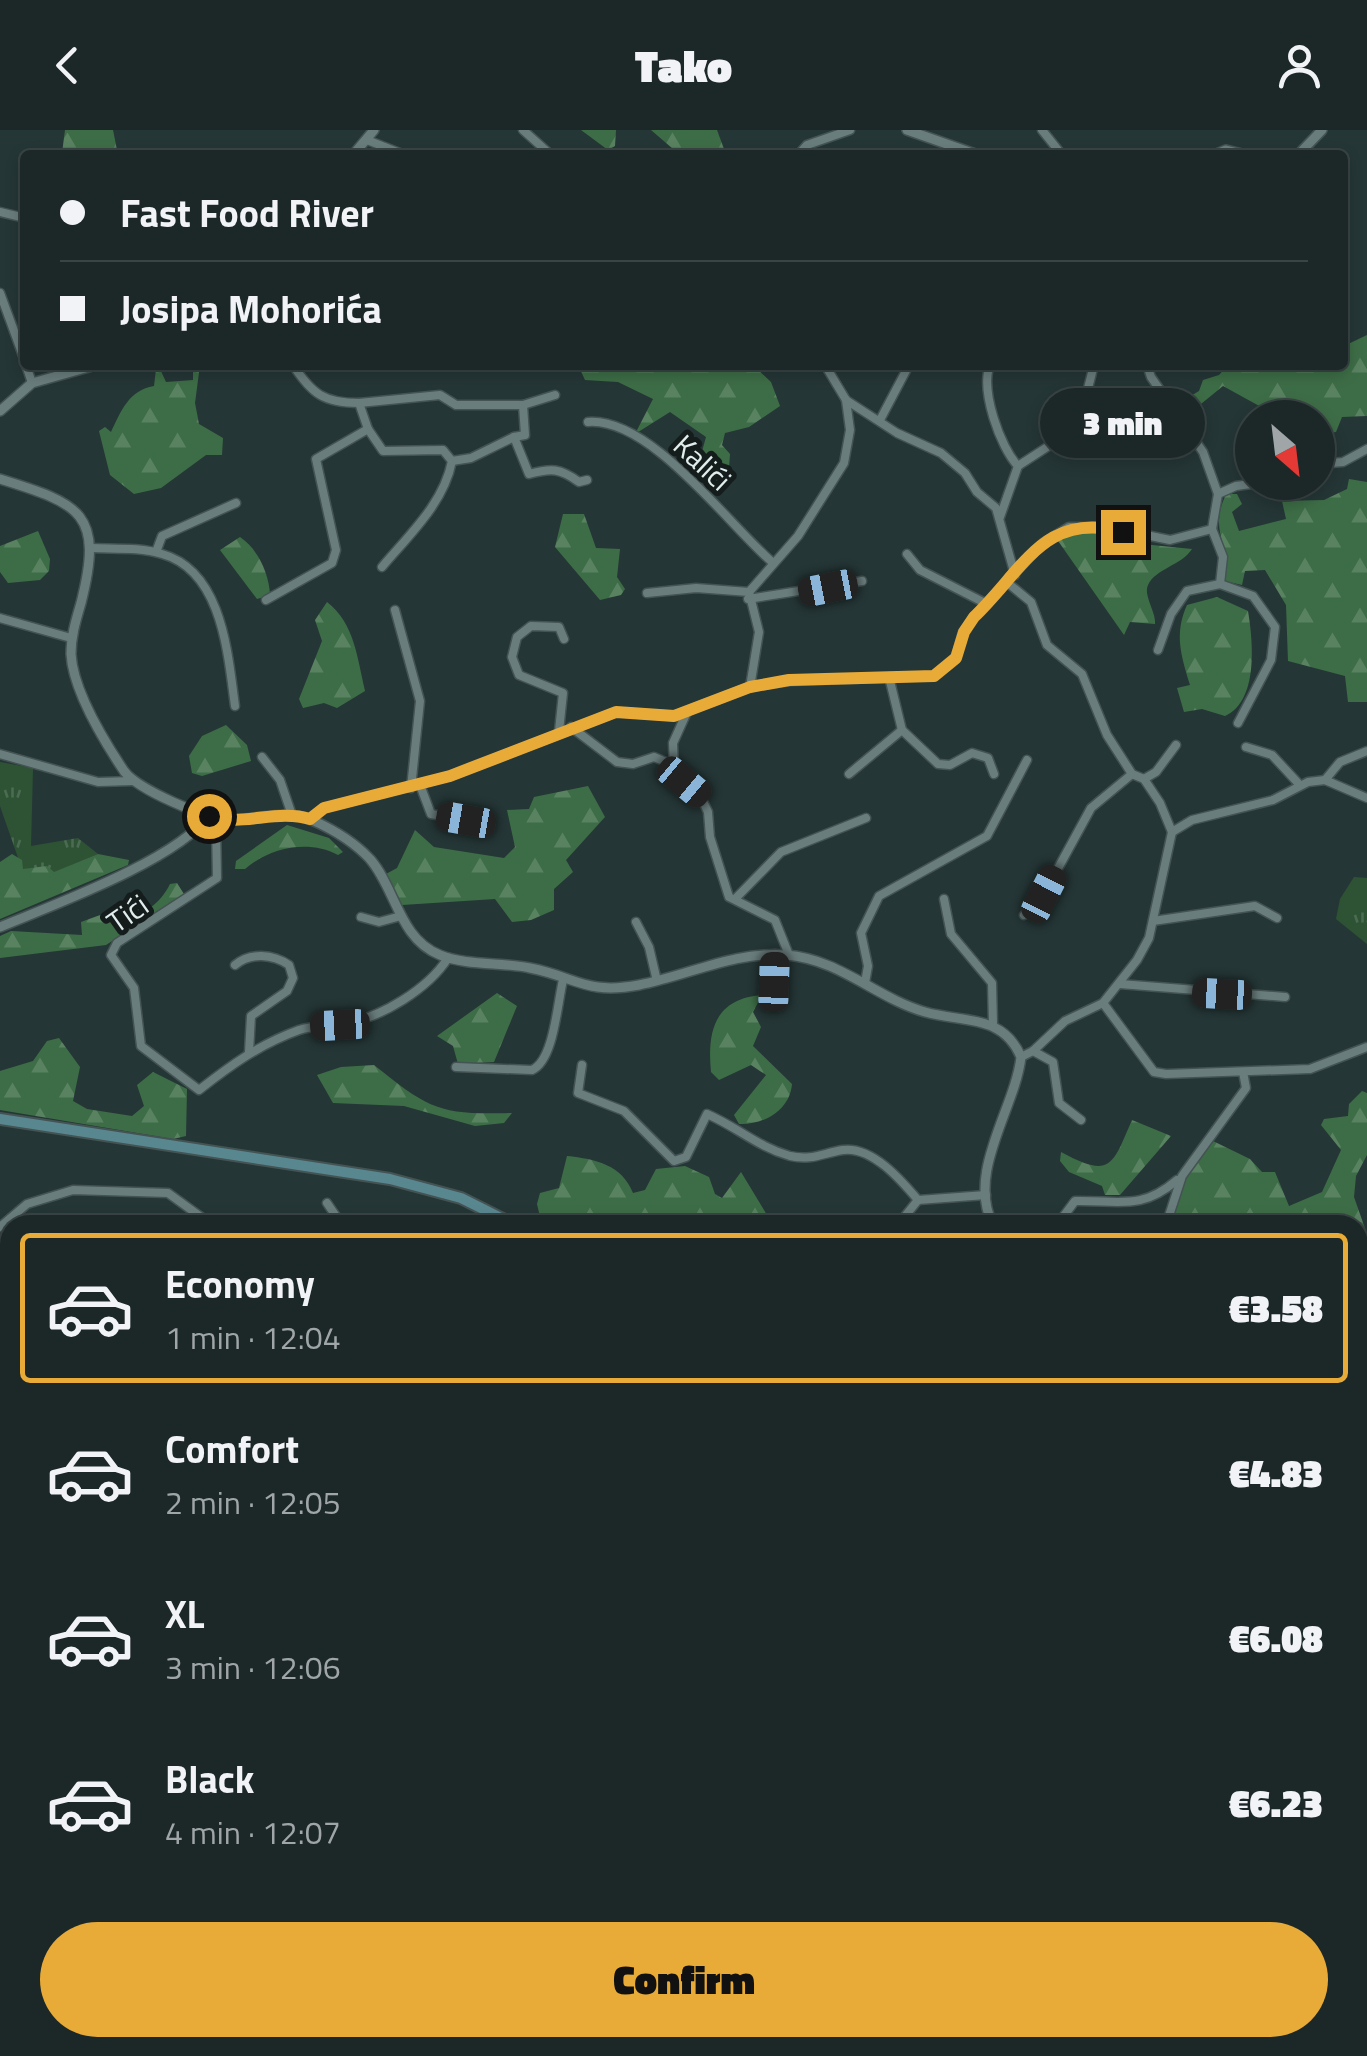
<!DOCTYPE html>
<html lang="en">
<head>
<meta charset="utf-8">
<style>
	body { margin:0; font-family:"Titillium Web",sans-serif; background:#253030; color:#f1f3f6; height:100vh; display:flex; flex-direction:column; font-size:38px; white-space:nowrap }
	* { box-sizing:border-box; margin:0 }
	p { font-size:32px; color:#a0a6a8 }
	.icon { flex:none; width:55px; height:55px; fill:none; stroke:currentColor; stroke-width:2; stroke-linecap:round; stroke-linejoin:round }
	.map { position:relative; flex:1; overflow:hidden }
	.drawer { position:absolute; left:0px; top:1085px; width:1368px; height:842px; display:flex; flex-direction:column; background:#1c2828; border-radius:30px 30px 0 0; box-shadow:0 5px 15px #0003,0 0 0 2px #3a4445 }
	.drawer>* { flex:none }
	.top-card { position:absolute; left:20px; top:20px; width:1328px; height:220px; border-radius:10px; box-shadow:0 5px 15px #0003,0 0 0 2px #3a4445; display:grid; align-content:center; height:220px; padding:0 40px; background:#1c2828 }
	.needle { width:65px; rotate:152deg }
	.buttons { position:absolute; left:1235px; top:270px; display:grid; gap:20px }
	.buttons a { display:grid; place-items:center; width:100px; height:100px; border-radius:50%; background:#1c2828; box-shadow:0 5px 15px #0003,0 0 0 2px #3a4445; font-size:50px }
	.end { position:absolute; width:45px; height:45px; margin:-22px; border:12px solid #e9ab38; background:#111; box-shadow:0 0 0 5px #111 }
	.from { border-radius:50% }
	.bubble { position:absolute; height:70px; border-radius:35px; background:#1c2828; box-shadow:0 5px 15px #0003,0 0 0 2px #3a4445; font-size:32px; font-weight:800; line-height:70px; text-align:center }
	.car { position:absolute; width:30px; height:60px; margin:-30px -15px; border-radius:12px; box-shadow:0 0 8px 2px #0007; background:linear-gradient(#222 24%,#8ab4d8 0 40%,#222 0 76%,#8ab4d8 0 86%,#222 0) }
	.top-card b { display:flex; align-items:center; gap:35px; height:95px; font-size:38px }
	.top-card b+b { border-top:2px solid #3a4445 }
	.top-card i { width:25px; height:25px; background:#f1f3f6 }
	ul { padding:18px 0 0; list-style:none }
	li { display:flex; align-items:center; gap:30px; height:150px; margin:0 20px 15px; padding:0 20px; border:5px solid transparent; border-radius:10px }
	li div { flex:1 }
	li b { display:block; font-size:38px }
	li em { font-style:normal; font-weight:800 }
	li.current { border-color:#e9ab38 }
	li>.icon { width:90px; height:90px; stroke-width:1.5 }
	.primary-button { display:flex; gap:20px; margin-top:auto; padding:20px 40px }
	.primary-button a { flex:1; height:115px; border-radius:60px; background:#e9ab38; color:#111; font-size:40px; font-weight:800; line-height:115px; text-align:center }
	header { display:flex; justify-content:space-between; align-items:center; height:130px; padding:0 40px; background:#1c2828; font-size:45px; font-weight:800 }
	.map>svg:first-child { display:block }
	.grass { fill:url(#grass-tufts) }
	.forest { fill:url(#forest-firs) }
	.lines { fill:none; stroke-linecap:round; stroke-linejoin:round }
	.minor-casing { stroke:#445353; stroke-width:11 }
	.tertiary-casing { stroke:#445353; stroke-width:12 }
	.secondary-casing { stroke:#445353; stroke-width:14 }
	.minor { stroke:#6a7d7d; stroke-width:8 }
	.tertiary { stroke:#6a7d7d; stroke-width:9 }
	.secondary { stroke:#598790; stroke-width:10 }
	.route { stroke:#e9ab38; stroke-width:12 }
	.labels { text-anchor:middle; stroke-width:10; stroke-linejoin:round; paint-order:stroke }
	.street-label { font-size:30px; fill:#e2eded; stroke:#141c1c }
</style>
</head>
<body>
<header><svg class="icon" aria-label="back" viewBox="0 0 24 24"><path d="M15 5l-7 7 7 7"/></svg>Tako<svg class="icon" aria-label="person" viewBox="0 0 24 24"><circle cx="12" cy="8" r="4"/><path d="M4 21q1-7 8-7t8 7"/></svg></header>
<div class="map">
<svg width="1367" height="1926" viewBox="0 0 1367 1926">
	<defs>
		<pattern id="grass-tufts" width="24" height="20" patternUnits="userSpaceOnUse" patternTransform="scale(2.5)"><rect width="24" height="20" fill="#2d5334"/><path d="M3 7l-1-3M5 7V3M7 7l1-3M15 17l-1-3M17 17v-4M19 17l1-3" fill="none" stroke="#4b6c52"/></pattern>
		<pattern id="forest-firs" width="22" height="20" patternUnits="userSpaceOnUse" patternTransform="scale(2.5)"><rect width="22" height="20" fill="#3d6d46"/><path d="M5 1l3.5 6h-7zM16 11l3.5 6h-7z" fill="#598261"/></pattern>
	</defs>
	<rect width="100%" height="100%" fill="#253636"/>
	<!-- grass -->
	<g class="grass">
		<polygon points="0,632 33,638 31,716 78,708 98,724 53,743 22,739 0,676"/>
		<polygon points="1354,747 1367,748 1367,814 1336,789 1340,769"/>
		<polygon points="1358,1863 1367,1866 1367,1923 1358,1909"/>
	</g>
	<!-- forest -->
	<g class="forest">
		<polygon points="65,0 113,0 118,25 62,23"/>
		<polygon points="581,0 616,0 615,16 608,20"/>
		<polygon points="651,0 717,0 724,19 721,25 680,25"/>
		<path d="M1367,205V286L1342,287L1336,302L1318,305V288L1272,283L1223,256L1185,287L1181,272L1199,261L1203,250L1219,245L1228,235H1288L1294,241C1313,237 1325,235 1342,235L1349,226L1346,215Z"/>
		<path d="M193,235H200L195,273L199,294L223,308L222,325H206L161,358L134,364L110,345L99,301L105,297L111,302C121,281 129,260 154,256L156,239H160L166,252L193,250Z"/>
		<polygon points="578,235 753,235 771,252 780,276 749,297 725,303 722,315 730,324 729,338 717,340 701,325 706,307 670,282 635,304 653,269 618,252 585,250"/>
		<path d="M1349,349L1367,352V572H1348L1345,546L1288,531L1286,475L1265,440L1245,441L1242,455L1225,451C1231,410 1208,404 1226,364H1237L1242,374L1232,382L1239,401L1286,389L1282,371L1324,370L1347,359Z"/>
		<polygon points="563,384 584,384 596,418 620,419 617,447 625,459 621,465 600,470 555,417"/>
		<polygon points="38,401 50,429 49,441 40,450 8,453 0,442 0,416"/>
		<path d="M1069,401H1108L1110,411L1131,424L1142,414L1192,419C1182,435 1155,439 1148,455C1143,465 1156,482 1155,494L1130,492L1124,505L1056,408Z"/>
		<path d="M240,407C258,419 269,444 270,465L257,469L220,420Z"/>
		<path d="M1217,467L1248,481C1253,511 1259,571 1225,586L1202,579L1184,582L1177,558L1190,555C1181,525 1174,504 1187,475Z"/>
		<path d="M327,472C355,494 357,528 365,561L337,578L324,573L303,578L299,569L322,511L315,490Z"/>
		<polygon points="226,595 247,615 251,631 202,646 192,643 189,626 202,606"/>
		<polygon points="588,656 605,687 566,730 573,742 554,759 554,780 531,790 512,792 495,769 402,775 386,744 397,738 415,700 434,717 504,728 515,717 507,680 529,679 534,667"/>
		<path d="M287,695L329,708L343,722L338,725C308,709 269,718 245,739H235L236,731Z"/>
		<polygon points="12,724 22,730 23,739 47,736 54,742 98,724 129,730 128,735 0,789 0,732"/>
		<path d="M177,753L184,764L106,815L0,828V806L11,801L82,805L81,792L111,781L122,789C145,784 160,774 170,754Z"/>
		<polygon points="497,863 517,876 494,932 458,934 453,916 437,906"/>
		<path d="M762,865L753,882L761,897L753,916L792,954C790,980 764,995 739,994L734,985L766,945L751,935L719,950L711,942C707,900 715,869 762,865Z"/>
		<polygon points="59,908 80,937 73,971 87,979 132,986 144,976 137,955 153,942 187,959 186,1006 173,1009 0,980 0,941 33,931 47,911"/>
		<path d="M374,935C430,980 440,985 512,983L504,993L475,996L404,976L333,973L317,945L341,937Z"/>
		<path d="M1362,961L1367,963V1025L1356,1046L1354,1067L1367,1104V1411L1358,1407V1095H1165C1171,1063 1189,1034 1213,1011L1250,1029L1262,1042H1275L1289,1076L1322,1062L1341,1020L1321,995L1324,989L1348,986L1349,974Z"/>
		<path d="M1132,990L1171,1006L1120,1065H1105L1102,1056L1069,1042L1060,1031L1061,1022C1111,1049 1112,1036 1132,990Z"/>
		<path d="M567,1026C596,1029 622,1035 633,1063L645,1060L656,1039L685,1036L709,1047L715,1064L722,1068L741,1042L773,1095H542L537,1074L540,1063L559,1058Z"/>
		<polygon points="10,1149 10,1193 0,1190 0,1154"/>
		<polygon points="1358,1785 1367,1785 1367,1866 1358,1863"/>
		<polygon points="10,1846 10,1909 0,1907 0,1879"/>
		<polygon points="1358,1909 1367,1926 1254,1926 1211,1918 1358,1918"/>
		<polygon points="29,1918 143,1918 157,1926 44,1926"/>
		<polygon points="1060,1918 1183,1918 1180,1926 1057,1926"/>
	</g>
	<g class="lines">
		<defs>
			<g id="minor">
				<polyline points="523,0 551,25"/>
				<polyline points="1042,0 1062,25"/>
				<polyline points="367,10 405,25"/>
				<polyline points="798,25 807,15 850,0"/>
				<polyline points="0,82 25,88"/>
				<polyline points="0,163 25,231"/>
				<polyline points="26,235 32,253"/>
				<path d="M293,235C312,264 324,273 359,273L368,299L383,321L443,320L452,331C444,373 409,405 382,437"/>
				<polyline points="825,235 846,270 897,303 941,323 965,343 977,362 996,378 1015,445"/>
				<path d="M990,235C980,260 1000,317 1018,336L1000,387"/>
				<polyline points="1147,235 1151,247 1203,322 1218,364"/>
				<polyline points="359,273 440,265 456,275 523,275 555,265"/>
				<path d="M523,275L525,305L514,307L529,344C551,338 560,338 579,352L587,350"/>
				<polyline points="880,290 909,235"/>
				<path d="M588,292C650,287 727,393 772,432"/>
				<polyline points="452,331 471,328 514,307"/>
				<polyline points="1318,334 1343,332 1367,319"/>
				<polyline points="1018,336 1078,297 1094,235"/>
				<polyline points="1212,399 1223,427 1220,454 1253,466 1275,497 1271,530 1238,593"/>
				<path d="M92,418C114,419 140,417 162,424C223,441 228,526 235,576"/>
				<polyline points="156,422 162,406 236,373"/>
				<polyline points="907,424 920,440 987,474"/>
				<polyline points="1009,454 1031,472 1047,515 1082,544 1107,605 1132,644 1144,649 1160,673 1172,702 1149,808 1137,830 1103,873 1065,891 1033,921 1021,927"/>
				<polyline points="647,463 696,458 749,462"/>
				<polyline points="748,469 862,451"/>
				<polyline points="266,470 332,433 336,420 316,329 368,299"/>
				<polyline points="395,480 420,571 411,658"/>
				<polyline points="0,488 71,508"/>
				<polyline points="1158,520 1171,484 1187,461 1220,454"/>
				<polyline points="889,547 902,600 938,634 950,635 972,623 988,628 994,644"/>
				<polyline points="750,557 759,502 749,462 798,406 844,333 850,300 846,270"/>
				<polyline points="687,582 673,613 674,640 701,667 708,682 710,707 729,767 775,790 789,825"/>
				<polyline points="571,597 617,632 633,634 654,627 673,635"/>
				<polyline points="559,601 563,563 519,545 512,527 517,507 531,496 559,497 564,509"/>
				<polyline points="1246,617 1272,625 1298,653"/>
				<polyline points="0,624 98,652 133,651"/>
				<polyline points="262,627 280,650 292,685"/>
				<polyline points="849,644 902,600"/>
				<polyline points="1144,649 1156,642 1176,615"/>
				<polyline points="1325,650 1340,632 1367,621"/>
				<polyline points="420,655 431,684 466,690"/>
				<polyline points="309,689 324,678 450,646 616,582 674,586 750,557 789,551 934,546 956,527 963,502 974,487 1043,413 1069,397 1107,397 1170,410 1212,399 1218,364 1236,356 1266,352"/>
				<path d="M216,695L217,748L117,813L111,825L134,858L141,916L199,960C231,935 260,914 299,900C314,895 329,897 345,894C382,887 428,859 448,828"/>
				<polyline points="1172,702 1192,690 1273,670 1308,652 1325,650 1367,668"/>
				<polyline points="735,769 781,722 866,688"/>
				<polyline points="944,769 951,804 992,853 993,894"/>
				<polyline points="1024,785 1044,764 1091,678 1132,644"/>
				<polyline points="361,787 379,792 401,786"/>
				<polyline points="1153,791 1255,776 1277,788"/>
				<polyline points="636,792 649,817 657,851"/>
				<path d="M235,835C250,822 273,824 289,835L293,848L287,861L251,886L249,922"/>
				<polyline points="865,853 868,836 861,803 879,766 987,706 1027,630"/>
				<polyline points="1120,854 1285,867"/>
				<polyline points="773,868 775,824"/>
				<polyline points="1103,873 1154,942 1166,944 1310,939 1367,917"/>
				<polyline points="1033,921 1053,932 1059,973 1081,990"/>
				<path d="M582,935L578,963L624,981L674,1031L686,1027L707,984C737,997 758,1017 790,1026C812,1031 823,1023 843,1020C872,1016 901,1050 918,1070L986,1065"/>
				<path d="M456,937L532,940C554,930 557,875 563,850"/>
				<polyline points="327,1073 342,1095"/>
				<polyline points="898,1095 918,1070"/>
				<path d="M1057,1095L1075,1071C1119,1070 1141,1081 1177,1050"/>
				<polyline points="1166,1095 1182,1046 1246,958 1243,942"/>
				<polyline points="0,1097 27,1074 73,1060 168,1063 212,1095"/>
				<polyline points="0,1301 10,1306"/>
				<polyline points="0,1503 10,1506"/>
				<polyline points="1358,1508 1367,1510"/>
				<polyline points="1358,1548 1358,1560"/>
				<polyline points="0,1564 10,1561"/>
				<polyline points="1358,1677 1365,1693 1358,1711"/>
				<polyline points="1358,1724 1367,1729"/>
				<polyline points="0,1852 10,1818"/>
				<polyline points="457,1918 493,1926"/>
				<polyline points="942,1918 944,1926"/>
				<polyline points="1063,1918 1071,1926"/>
				<polyline points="382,1926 383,1918"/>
				<polyline points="521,1926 540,1918 554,1926"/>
				<polyline points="852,1926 859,1918"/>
			</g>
			<g id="tertiary">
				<polyline points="907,0 978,25"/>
				<polyline points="353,25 374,0"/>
				<polyline points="1214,25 1226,20 1246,25"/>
				<polyline points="1298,25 1322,0"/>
				<polyline points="0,281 32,253 96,235"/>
				<path d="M0,349C81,374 104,383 81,473C76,490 71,506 71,524C73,561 104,611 124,641C138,660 208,690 232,690C259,689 288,679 314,691C334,700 355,713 370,729C396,759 399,809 440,825C467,836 501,832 530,838C576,847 586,865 639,855C690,845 734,821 786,825C840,829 876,868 925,882C964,893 1003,884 1021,927C1015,979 966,1042 993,1095"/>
				<polyline points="198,700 216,699"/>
				<path d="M0,797C53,775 177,730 209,685"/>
				<polyline points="796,1918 797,1926"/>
			</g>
			<g id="secondary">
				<polyline points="0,989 390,1049 461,1068 515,1095"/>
				<polyline points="0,1739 10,1742"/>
				<polyline points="1358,1798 1367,1798"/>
				<polyline points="692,1918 703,1926"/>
			</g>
		</defs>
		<!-- minor casing -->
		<use href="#minor" class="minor-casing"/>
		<!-- tertiary casing -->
		<use href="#tertiary" class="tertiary-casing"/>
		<!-- secondary casing -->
		<use href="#secondary" class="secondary-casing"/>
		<!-- minor -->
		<use href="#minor" class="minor"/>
		<!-- tertiary -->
		<use href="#tertiary" class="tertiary"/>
		<!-- secondary -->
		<use href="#secondary" class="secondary"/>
	</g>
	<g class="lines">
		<!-- route -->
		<path class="route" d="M209,686C242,697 276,679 310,689L324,678L450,646L616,582L674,586L750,557L789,550L934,546L956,528L964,502L974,487C1024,439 1045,380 1123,402"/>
	</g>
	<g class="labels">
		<!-- street labels -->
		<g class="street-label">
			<text transform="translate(702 333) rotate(43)" y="10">Kalići</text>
			<text transform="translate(128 784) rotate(-35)" y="10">Tići</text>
		</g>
	</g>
</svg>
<div class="buttons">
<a><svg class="needle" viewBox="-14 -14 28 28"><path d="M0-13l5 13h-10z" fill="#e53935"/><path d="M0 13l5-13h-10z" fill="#a0a6a8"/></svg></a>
</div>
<i class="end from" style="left:209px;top:686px"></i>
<i class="end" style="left:1123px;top:402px"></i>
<div class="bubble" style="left:1040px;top:258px;width:165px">3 min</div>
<i class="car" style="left:828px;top:458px;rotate:259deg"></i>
<i class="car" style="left:684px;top:652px;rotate:130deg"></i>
<i class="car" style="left:466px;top:690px;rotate:280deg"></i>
<i class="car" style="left:1044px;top:764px;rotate:27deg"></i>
<i class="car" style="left:774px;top:852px;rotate:2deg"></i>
<i class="car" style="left:1222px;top:864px;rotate:273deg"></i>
<i class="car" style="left:340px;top:895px;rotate:267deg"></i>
<div class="top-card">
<b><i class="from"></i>Fast Food River</b>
<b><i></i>Josipa Mohorića</b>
</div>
<section class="drawer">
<ul>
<li class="current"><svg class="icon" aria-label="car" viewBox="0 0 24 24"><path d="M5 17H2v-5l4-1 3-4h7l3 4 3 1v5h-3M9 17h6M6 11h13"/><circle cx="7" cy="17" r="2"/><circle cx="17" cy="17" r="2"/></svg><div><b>Economy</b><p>1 min · 12:04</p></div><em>€3.58</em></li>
<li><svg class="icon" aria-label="car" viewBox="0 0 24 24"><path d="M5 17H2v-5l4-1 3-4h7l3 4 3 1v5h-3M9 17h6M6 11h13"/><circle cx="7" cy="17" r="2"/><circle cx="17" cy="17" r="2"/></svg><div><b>Comfort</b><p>2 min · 12:05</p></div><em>€4.83</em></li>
<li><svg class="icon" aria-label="car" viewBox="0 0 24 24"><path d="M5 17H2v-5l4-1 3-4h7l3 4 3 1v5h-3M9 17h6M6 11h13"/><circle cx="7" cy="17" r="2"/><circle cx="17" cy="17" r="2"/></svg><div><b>XL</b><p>3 min · 12:06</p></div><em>€6.08</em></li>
<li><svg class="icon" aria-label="car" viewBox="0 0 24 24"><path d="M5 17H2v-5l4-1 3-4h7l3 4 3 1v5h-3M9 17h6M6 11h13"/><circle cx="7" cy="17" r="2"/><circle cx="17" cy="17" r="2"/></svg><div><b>Black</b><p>4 min · 12:07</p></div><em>€6.23</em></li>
</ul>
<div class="primary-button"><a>Confirm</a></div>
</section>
</div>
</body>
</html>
